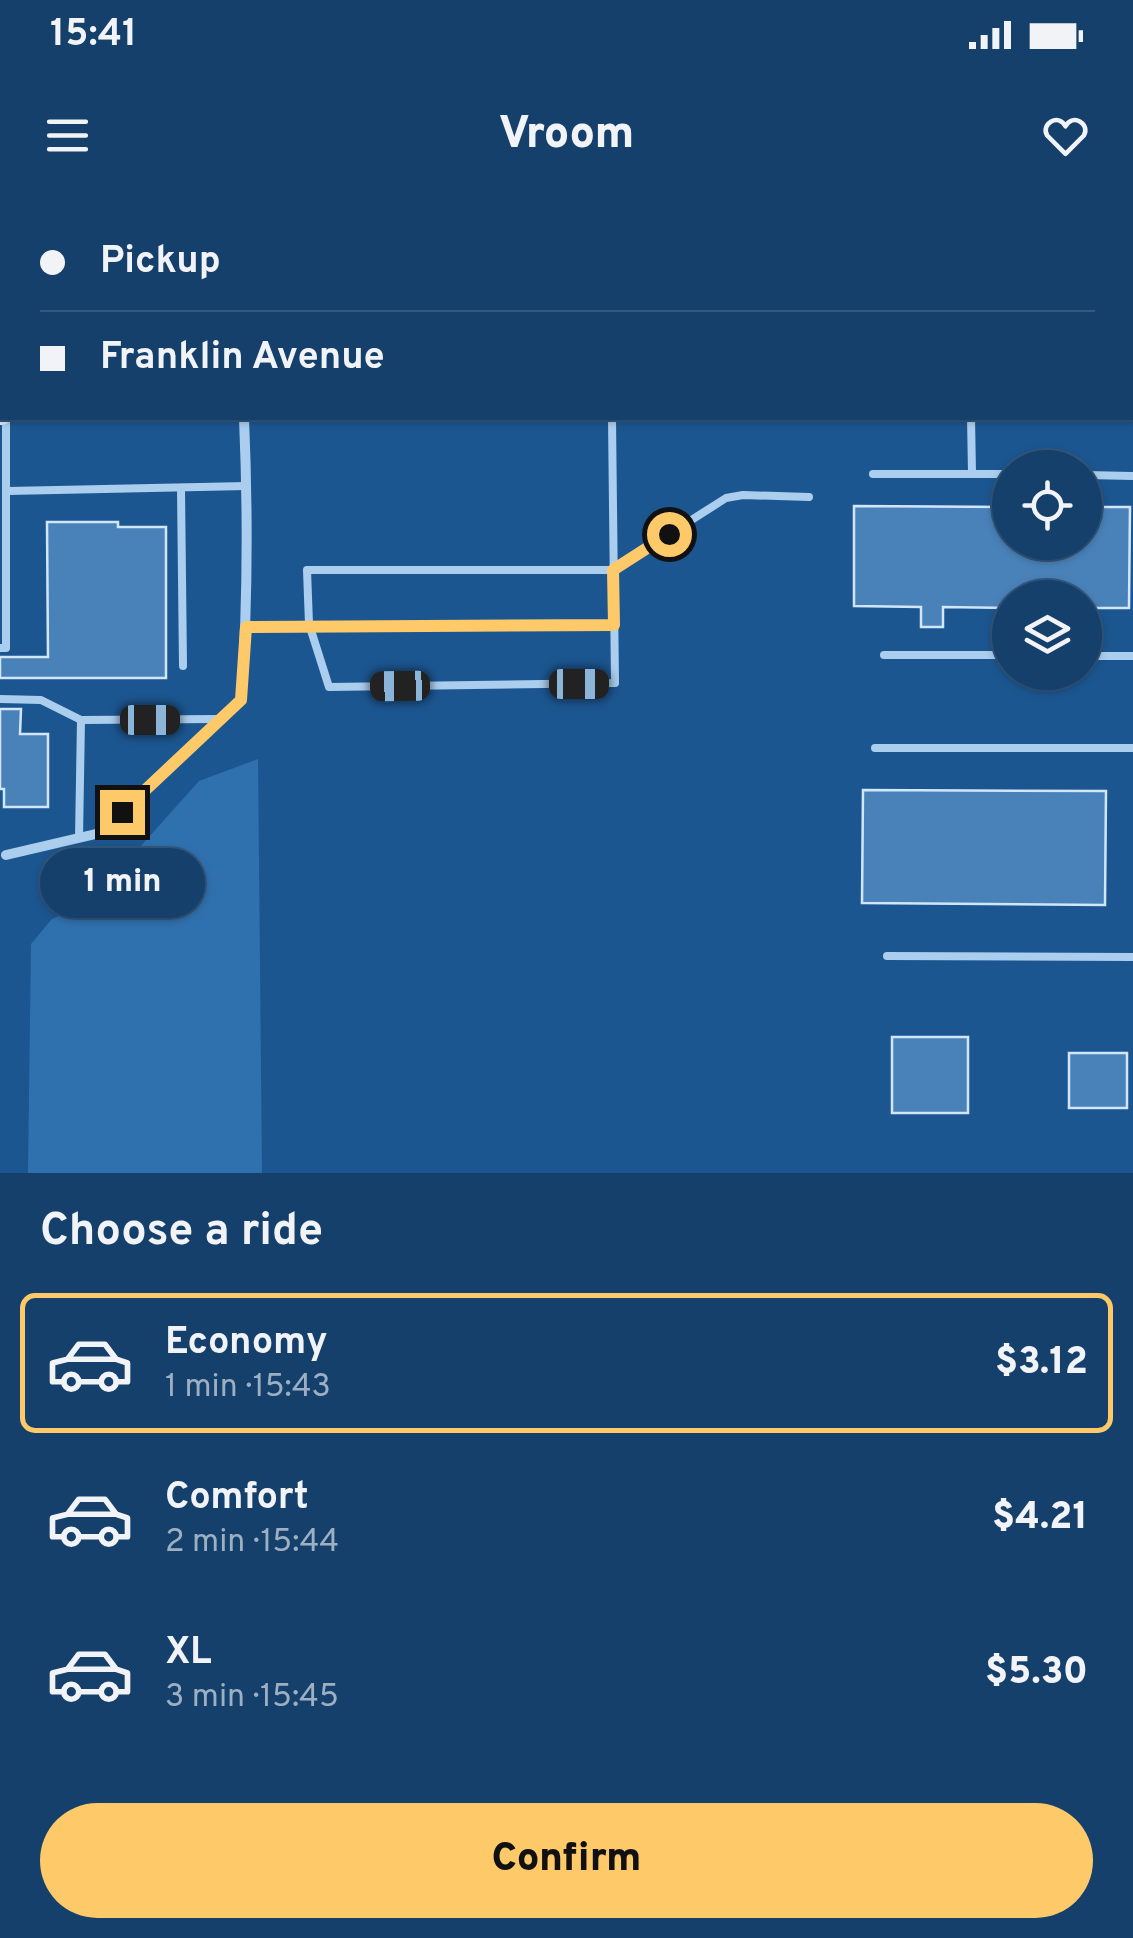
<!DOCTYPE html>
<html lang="en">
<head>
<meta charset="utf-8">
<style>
	body { margin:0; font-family:Overpass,sans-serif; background:#1e4772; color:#f1f3f6; height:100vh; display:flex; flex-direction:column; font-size:38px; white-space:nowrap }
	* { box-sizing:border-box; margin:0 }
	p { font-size:32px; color:#9dafc2 }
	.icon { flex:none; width:55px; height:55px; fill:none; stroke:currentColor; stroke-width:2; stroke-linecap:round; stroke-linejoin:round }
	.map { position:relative; height:973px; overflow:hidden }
	.drawer { display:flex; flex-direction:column; background:#15406c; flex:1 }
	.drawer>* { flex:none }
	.guide { position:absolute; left:0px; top:0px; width:1135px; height:220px; box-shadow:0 2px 8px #0004,0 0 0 2px #34597f; display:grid; align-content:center; height:220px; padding:0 40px; background:#15406c }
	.tools { position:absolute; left:992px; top:250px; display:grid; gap:20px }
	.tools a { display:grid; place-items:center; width:110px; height:110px; border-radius:50%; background:#15406c; box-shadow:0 2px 8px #0004,0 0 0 2px #34597f; font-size:50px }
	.end { position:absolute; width:45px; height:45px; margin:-22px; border:12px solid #fec969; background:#111; box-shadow:0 0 0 5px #111 }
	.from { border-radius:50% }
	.bubble { position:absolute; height:70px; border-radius:35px; background:#15406c; box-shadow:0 2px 8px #0004,0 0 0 2px #34597f; font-size:32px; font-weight:800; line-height:70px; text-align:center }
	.car { position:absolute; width:30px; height:60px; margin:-30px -15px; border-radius:12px; box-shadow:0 0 8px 2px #0007; background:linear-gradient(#222 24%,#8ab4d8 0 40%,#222 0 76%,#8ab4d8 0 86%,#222 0) }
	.guide b { display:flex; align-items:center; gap:35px; height:95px; font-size:38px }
	.guide b+b { border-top:2px solid #34597f }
	.guide i { width:25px; height:25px; background:#f1f3f6 }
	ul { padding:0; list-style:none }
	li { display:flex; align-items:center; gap:30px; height:140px; margin:0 20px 15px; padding:0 20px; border:5px solid transparent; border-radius:15px }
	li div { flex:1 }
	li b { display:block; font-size:38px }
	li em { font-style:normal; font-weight:800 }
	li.selected { border-color:#fec969 }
	li>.icon { width:90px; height:90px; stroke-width:1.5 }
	h2 { padding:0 40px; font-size:45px; line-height:120px }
	.button { display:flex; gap:20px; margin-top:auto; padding:20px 40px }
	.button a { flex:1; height:115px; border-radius:60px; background:#fec969; color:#111; font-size:40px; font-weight:800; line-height:115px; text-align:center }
	.status { display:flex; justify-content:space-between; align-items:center; height:70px; padding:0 50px; background:#15406c; direction:ltr }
	.status svg { height:28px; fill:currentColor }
	header { display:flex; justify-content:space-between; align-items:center; height:130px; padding:0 40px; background:#15406c; font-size:45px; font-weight:800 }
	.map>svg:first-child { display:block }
	.green { fill:#2f70ae }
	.building { fill:#4982b9; stroke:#d1e6fa; stroke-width:2.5 }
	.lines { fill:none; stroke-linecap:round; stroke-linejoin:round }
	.service { stroke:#abceee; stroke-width:8 }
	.minor { stroke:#abceee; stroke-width:10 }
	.secondary { stroke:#d8e9fa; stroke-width:20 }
	.route { stroke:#fec969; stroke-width:12 }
</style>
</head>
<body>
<div class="status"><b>15:41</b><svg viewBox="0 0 49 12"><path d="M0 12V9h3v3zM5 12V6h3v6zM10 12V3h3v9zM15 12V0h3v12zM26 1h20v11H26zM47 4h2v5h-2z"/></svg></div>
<header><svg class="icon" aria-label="menu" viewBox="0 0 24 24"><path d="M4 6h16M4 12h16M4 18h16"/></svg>Vroom<svg class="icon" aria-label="heart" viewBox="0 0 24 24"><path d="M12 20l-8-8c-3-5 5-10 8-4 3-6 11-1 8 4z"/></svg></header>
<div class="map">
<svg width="1133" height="973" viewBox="0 0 1133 973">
	<rect width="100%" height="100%" fill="#1c5690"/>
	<!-- green -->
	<polygon class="green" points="258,559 262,973 28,973 31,744 52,719 82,705 115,675 199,581"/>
	<!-- building -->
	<g class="building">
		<polygon points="426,0 833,0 426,2"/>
		<polygon points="853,0 952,0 853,2"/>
		<rect x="0" y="69" width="2" height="65"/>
		<polygon points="854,306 1010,307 1010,342 1085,342 1085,307 1130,307 1129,408 1085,408 1085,398 1010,398 1010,408 943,407 943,427 921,427 921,407 854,406"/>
		<polygon points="47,322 118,322 118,327 166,327 166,478 0,478 0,457 48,457"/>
		<polygon points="0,509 21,509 20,534 48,534 48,607 4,607 4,589 0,589"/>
		<polygon points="863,590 1106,591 1105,705 862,703"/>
		<rect x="892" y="837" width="76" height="76"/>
		<rect x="1069" y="853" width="58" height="55"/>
	</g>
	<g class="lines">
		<!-- service -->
		<g class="service">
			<polyline points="413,0 413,2"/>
			<polyline points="966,2 966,0"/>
			<polyline points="612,218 615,483 329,487 309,424 307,370 613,370 726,298 743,295 809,297"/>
			<polyline points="971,218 972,273"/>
			<polyline points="873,274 1010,274"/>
			<polyline points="1085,275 1133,276"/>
			<polyline points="181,289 183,466"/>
			<polyline points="8,291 247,286"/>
			<polyline points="246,427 614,425"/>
			<polyline points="0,448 6,448 6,218"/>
			<polyline points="884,455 1010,455"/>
			<polyline points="1085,456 1133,456"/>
			<polyline points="0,499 41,500 81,520 219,519"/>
			<polyline points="875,548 1133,548"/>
			<polyline points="79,638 81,520"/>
			<polyline points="887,756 1133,757"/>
		</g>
		<!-- minor -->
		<g class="minor">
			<polyline points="239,2 239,0"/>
			<polyline points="0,26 2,26"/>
			<path d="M6,655L100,633L241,500C248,406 248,312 244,218"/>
		</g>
		<!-- secondary -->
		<g class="secondary">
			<polyline points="1132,167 1133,167"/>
			<polyline points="0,174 2,174"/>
			<polyline points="1132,210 1133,210"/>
			<polyline points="0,215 2,215"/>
		</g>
	</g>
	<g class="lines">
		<!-- route -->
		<polyline class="route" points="122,612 241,500 246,427 614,425 613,370 669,334"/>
	</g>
</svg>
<div class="tools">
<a><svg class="icon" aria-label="locate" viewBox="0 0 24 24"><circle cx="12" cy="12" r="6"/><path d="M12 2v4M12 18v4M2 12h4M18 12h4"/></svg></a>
<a><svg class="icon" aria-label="layers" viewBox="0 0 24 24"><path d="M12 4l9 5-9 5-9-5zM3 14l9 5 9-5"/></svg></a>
</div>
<i class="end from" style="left:669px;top:334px"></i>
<i class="end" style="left:122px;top:612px"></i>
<div class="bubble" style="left:40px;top:648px;width:165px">1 min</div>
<i class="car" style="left:579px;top:484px;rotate:90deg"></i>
<i class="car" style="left:400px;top:486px;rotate:269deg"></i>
<i class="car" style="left:150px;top:520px;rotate:90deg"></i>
<div class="guide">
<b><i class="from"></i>Pickup</b>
<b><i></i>Franklin Avenue</b>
</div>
</div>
<section class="drawer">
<h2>Choose a ride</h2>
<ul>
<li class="selected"><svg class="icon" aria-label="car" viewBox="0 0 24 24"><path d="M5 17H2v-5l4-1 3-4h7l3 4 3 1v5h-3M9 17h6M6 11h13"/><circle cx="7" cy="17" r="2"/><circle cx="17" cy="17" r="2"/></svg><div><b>Economy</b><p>1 min · 15:43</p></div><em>$3.12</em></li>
<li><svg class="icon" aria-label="car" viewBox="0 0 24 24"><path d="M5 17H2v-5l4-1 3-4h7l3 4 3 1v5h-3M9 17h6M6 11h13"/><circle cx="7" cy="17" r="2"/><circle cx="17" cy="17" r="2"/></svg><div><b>Comfort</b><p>2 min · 15:44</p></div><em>$4.21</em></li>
<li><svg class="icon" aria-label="car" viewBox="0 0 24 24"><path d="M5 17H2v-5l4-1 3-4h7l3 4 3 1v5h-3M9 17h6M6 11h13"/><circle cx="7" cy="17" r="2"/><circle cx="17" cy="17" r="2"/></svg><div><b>XL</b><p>3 min · 15:45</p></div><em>$5.30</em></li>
</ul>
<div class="button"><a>Confirm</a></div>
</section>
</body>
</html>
